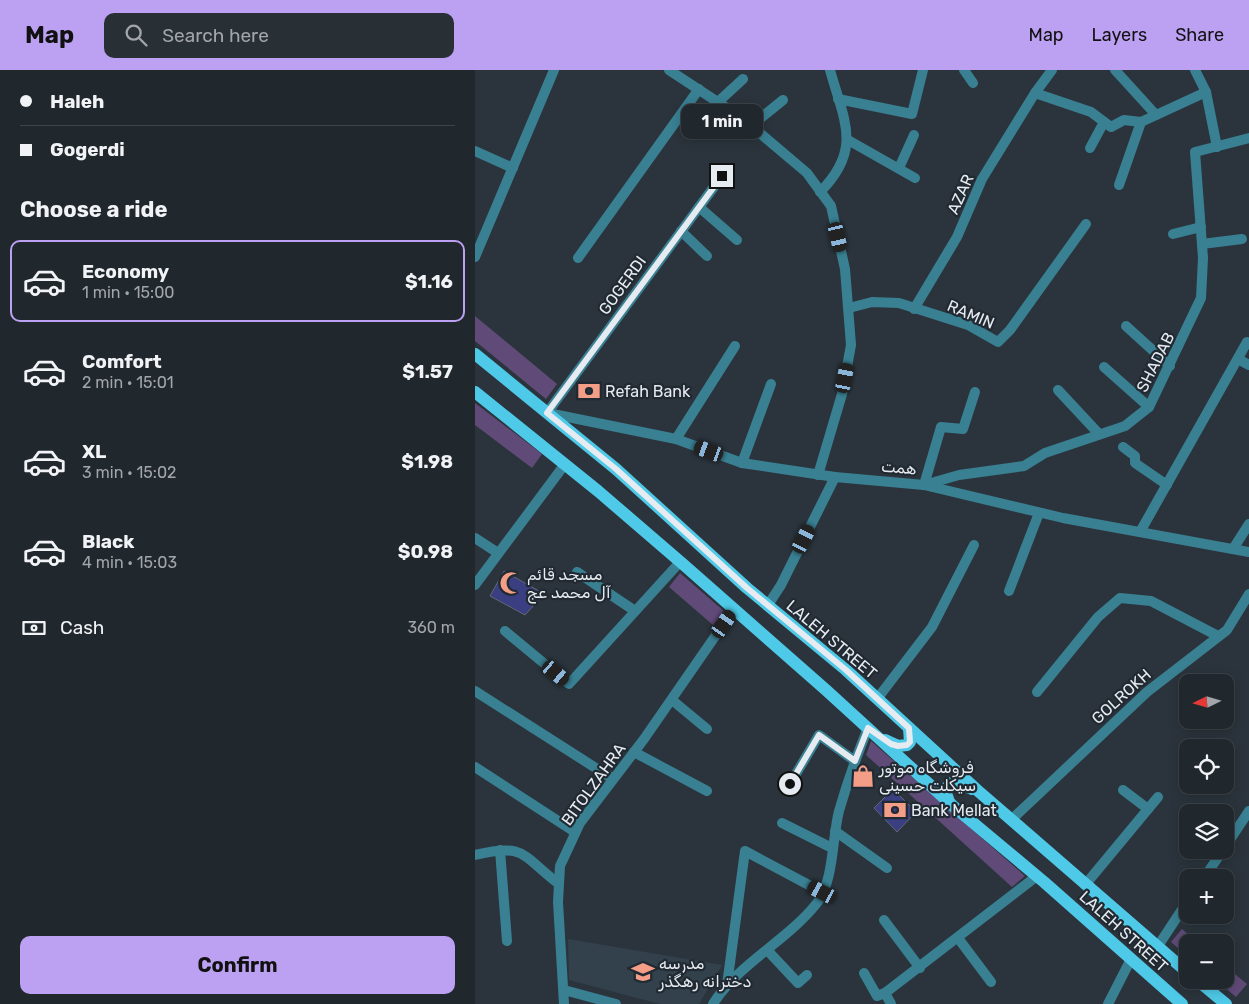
<!DOCTYPE html>
<html lang="en">
<head>
<meta charset="utf-8">
<style>
	body { margin:0; font-family:Rubik,Cairo,sans-serif; background:#282f35; color:#f1f3f6; height:100vh; display:flex; flex-direction:column; font-size:19px; white-space:nowrap }
	* { box-sizing:border-box; margin:0 }
	p { font-size:16px; color:#a2a5aa }
	.icon { flex:none; width:28px; height:28px; fill:none; stroke:currentColor; stroke-width:2; stroke-linecap:round; stroke-linejoin:round }
	.map { position:relative; flex:1; overflow:hidden }
	.panel { display:flex; flex-direction:column; background:#20272d; width:475px }
	.panel>* { flex:none }
	.banner { display:grid; align-content:center; height:110px; padding:0 20px; background:#20272d }
	.needle { width:32px; rotate:265deg }
	.tools { position:absolute; left:704px; top:604px; display:grid; gap:10px }
	.tools a { display:grid; place-items:center; width:55px; height:55px; border-radius:10px; background:#20272d; box-shadow:0 2px 12px #0003,0 0 0 1px #3d4449; font-size:25px }
	.end { position:absolute; width:22px; height:22px; margin:-11px; border:6px solid #e5ebf0; background:#111; box-shadow:0 0 0 2px #111 }
	.from { border-radius:50% }
	.bubble { position:absolute; height:35px; border-radius:10px; background:#20272d; box-shadow:0 2px 12px #0003,0 0 0 1px #3d4449; font-size:16px; font-weight:700; line-height:35px; text-align:center }
	.car { position:absolute; width:15px; height:30px; margin:-15px -8px; border-radius:6px; box-shadow:0 0 4px 1px #0007; background:linear-gradient(#222 24%,#8ab4d8 0 40%,#222 0 76%,#8ab4d8 0 86%,#222 0) }
	.banner b { display:flex; align-items:center; gap:18px; height:48px; font-size:19px }
	.banner b+b { border-top:1px solid #3d4449 }
	.banner i { width:12px; height:12px; background:#f1f3f6 }
	ul { padding:0; list-style:none }
	li { display:flex; align-items:center; gap:15px; height:82px; margin:0 10px 8px; padding:0 10px; border:2px solid transparent; border-radius:10px }
	li div { flex:1 }
	li b { display:block; font-size:19px }
	li em { font-style:normal; font-weight:700 }
	li.current { border-color:#bca0f2 }
	li>.icon { width:45px; height:45px; stroke-width:1.5 }
	h2 { padding:0 20px; font-size:22px; line-height:60px }
	.pay { display:flex; align-items:center; gap:12px; height:55px; padding:0 20px; font-size:19px }
	.pay p { margin-inline-start:auto }
	.cta { display:flex; gap:10px; margin-top:auto; padding:10px 20px }
	.cta a { flex:1; height:58px; border-radius:10px; background:#bca0f2; color:#111; font-size:20px; font-weight:700; line-height:58px; text-align:center }
	header { display:flex; align-items:center; gap:30px; box-sizing:border-box; height:70px; padding:0 25px; background:#bca0f2; color:#111 }
	header strong { font-size:24px }
	nav { display:flex; gap:28px; margin-inline-start:auto; font-size:18px }
	.search { width:350px; height:45px; background:#282f35; display:flex; align-items:center; gap:12px; box-sizing:border-box; padding:0 18px; border-radius:10px; color:#a2a5aa; font-size:19px }
	main { display:flex; flex:1; min-height:0 }
	.map>svg:first-child { display:block }
	.built { fill:#33414d }
	.green { fill:#604a78 }
	.building { fill:#393f81; stroke:#646772 }
	.lines { fill:none; stroke-linecap:round; stroke-linejoin:round }
	.minor { stroke:#398093; stroke-width:10 }
	.tertiary { stroke:#398093; stroke-width:10 }
	.primary { stroke:#4ec9e7; stroke-width:12 }
	.route { stroke:#e5ebf0; stroke-width:6 }
	.labels { text-anchor:middle; stroke-width:4.5; stroke-linejoin:round; paint-order:stroke }
	.street-label { font-size:16px; fill:#e5ebf0; stroke:#212a32 }
	.poi-label { font-size:16px; fill:#e5ebf0; stroke:#212a32; text-anchor:start }
</style>
</head>
<body>
<header>
<strong>Map</strong>
<div class="search"><svg class="icon" aria-label="search" viewBox="0 0 24 24"><circle cx="10" cy="10" r="6"/><path d="M15 15l6 6"/></svg>Search here</div>
<nav><a>Map</a><a>Layers</a><a>Share</a></nav>
</header>
<main>
<section class="panel">
<div class="banner">
<b><i class="from"></i>Haleh</b>
<b><i></i>Gogerdi</b>
</div>
<h2>Choose a ride</h2>
<ul>
<li class="current"><svg class="icon" aria-label="car" viewBox="0 0 24 24"><path d="M5 17H2v-5l4-1 3-4h7l3 4 3 1v5h-3M9 17h6M6 11h13"/><circle cx="7" cy="17" r="2"/><circle cx="17" cy="17" r="2"/></svg><div><b>Economy</b><p>1 min · 15:00</p></div><em>$1.16</em></li>
<li><svg class="icon" aria-label="car" viewBox="0 0 24 24"><path d="M5 17H2v-5l4-1 3-4h7l3 4 3 1v5h-3M9 17h6M6 11h13"/><circle cx="7" cy="17" r="2"/><circle cx="17" cy="17" r="2"/></svg><div><b>Comfort</b><p>2 min · 15:01</p></div><em>$1.57</em></li>
<li><svg class="icon" aria-label="car" viewBox="0 0 24 24"><path d="M5 17H2v-5l4-1 3-4h7l3 4 3 1v5h-3M9 17h6M6 11h13"/><circle cx="7" cy="17" r="2"/><circle cx="17" cy="17" r="2"/></svg><div><b>XL</b><p>3 min · 15:02</p></div><em>$1.98</em></li>
<li><svg class="icon" aria-label="car" viewBox="0 0 24 24"><path d="M5 17H2v-5l4-1 3-4h7l3 4 3 1v5h-3M9 17h6M6 11h13"/><circle cx="7" cy="17" r="2"/><circle cx="17" cy="17" r="2"/></svg><div><b>Black</b><p>4 min · 15:03</p></div><em>$0.98</em></li>
</ul>
<div class="pay"><svg class="icon" aria-label="cash" viewBox="0 0 24 24"><path d="M3 7h18v10H3z"/><circle cx="12" cy="12" r="2"/></svg>Cash<p>360 m</p></div>
<div class="cta"><a>Confirm</a></div>
</section>
<div class="map">
<svg width="774" height="934" viewBox="0 0 774 934">
	<rect width="100%" height="100%" fill="#2b343c"/>
	<!-- built -->
	<polygon class="built" points="93,869 247,895 224,934 185,934 94,910"/>
	<!-- green -->
	<g class="green">
		<polygon points="0,246 82,314 71,329 0,271"/>
		<polygon points="0,333 67,384 57,398 0,355"/>
		<polygon points="205,503 250,542 238,555 194,517"/>
		<polygon points="396,671 550,806 537,817 391,685"/>
		<polygon points="707,859 722,872 712,872 712,886 696,872"/>
		<polygon points="750,896 772,914 761,927 741,910 750,910"/>
	</g>
	<!-- building -->
	<g class="building">
		<polygon points="29,501 69,524 50,545 15,526"/>
		<polygon points="418,719 441,742 422,762 399,738"/>
	</g>
	<g class="lines">
		<!-- minor -->
		<g class="minor">
			<polyline points="489,0 498,13"/>
			<polyline points="640,0 681,45"/>
			<polyline points="720,0 731,22 742,77"/>
			<polyline points="560,23 616,42 636,57 649,50 666,52 731,22"/>
			<polyline points="363,29 437,44 448,0"/>
			<polyline points="243,32 268,9"/>
			<polyline points="276,56 308,30"/>
			<polyline points="373,70 440,108"/>
			<polyline points="615,78 629,52"/>
			<polyline points="0,81 38,98"/>
			<polyline points="424,98 439,65"/>
			<polyline points="644,115 666,52"/>
			<path d="M345,122C388,79 369,51 355,0"/>
			<polyline points="224,137 262,170"/>
			<polyline points="206,161 232,186"/>
			<polyline points="698,164 726,157"/>
			<polyline points="727,174 767,169"/>
			<polyline points="0,187 79,0"/>
			<polyline points="103,188 224,19"/>
			<polyline points="374,238 397,232 424,233 493,255 523,272 535,260 611,154"/>
			<polyline points="439,239 482,167 507,109 560,23 577,0"/>
			<polyline points="651,256 695,296"/>
			<polyline points="763,289 774,295"/>
			<polyline points="629,297 674,337"/>
			<polyline points="583,320 624,364"/>
			<polyline points="72,343 247,106"/>
			<polyline points="201,369 260,276"/>
			<polyline points="648,377 660,386 660,393 692,415"/>
			<polyline points="267,393 296,314"/>
			<polyline points="449,415 484,405 549,396 570,383 650,356 674,337 726,228 728,188 720,82 774,68"/>
			<polyline points="449,415 466,357 488,359 500,322"/>
			<polyline points="665,462 772,272"/>
			<polyline points="0,468 23,483"/>
			<polyline points="758,479 774,454"/>
			<polyline points="102,502 160,541"/>
			<polyline points="0,515 90,394"/>
			<polyline points="534,521 564,443"/>
			<polyline points="293,535 306,515 360,407"/>
			<polyline points="30,561 94,614 205,492"/>
			<polyline points="0,621 138,709"/>
			<polyline points="562,622 623,547 645,528 676,531 743,566"/>
			<polyline points="402,629 457,557 499,475"/>
			<polyline points="197,630 232,659"/>
			<polyline points="159,682 232,721"/>
			<polyline points="0,697 100,762"/>
			<polyline points="315,714 344,665 380,691"/>
			<polyline points="648,720 673,739"/>
			<polyline points="536,750 672,622 752,560 774,524"/>
			<polyline points="307,753 357,778"/>
			<polyline points="360,761 412,798"/>
			<polyline points="750,777 774,741"/>
			<polyline points="25,780 32,871"/>
			<path d="M0,785C51,773 46,785 84,814"/>
			<polyline points="729,808 748,780"/>
			<polyline points="610,815 683,727"/>
			<polyline points="409,850 445,898"/>
			<polyline points="483,868 516,912"/>
			<polyline points="683,876 712,832"/>
			<polyline points="293,881 323,913 332,905"/>
			<polyline points="389,903 402,926 410,923"/>
			<polyline points="252,915 270,781 347,822"/>
			<polyline points="89,920 141,934"/>
			<polyline points="89,934 83,832 85,796 105,753 169,669 259,539"/>
			<path d="M238,934C264,893 312,871 342,833C359,811 357,768 364,741C372,713 382,685 393,658"/>
			<polyline points="416,934 410,923 562,806"/>
			<polyline points="633,934 656,889"/>
		</g>
		<!-- tertiary -->
		<g class="tertiary">
			<polyline points="194,0 267,48 332,103 356,136 370,199 376,275 367,324 343,405"/>
			<polyline points="73,343 201,369 267,393 360,407 449,415 588,448 774,482"/>
		</g>
		<!-- primary -->
		<g class="primary">
			<polyline points="0,284 141,399 272,518 371,600 502,720 712,902"/>
			<polyline points="0,322 123,421 209,495 351,620 478,736 569,812 707,934"/>
			<polyline points="410,670 423,676 432,675 435,672 434,658"/>
			<polyline points="474,732 470,720 476,713 483,713 497,719"/>
			<polyline points="722,910 751,934"/>
		</g>
	</g>
	<g class="lines">
		<!-- route -->
		<polyline class="route" points="247,106 72,343 141,399 272,518 371,600 434,658 435,672 432,675 423,676 416,674 393,658 380,691 344,665 315,714"/>
	</g>
	<!-- icons -->
	<defs>
		<symbol id="bank-bare" viewBox="-9 -9 18 18"><path d="M-6-4H6V4H-6ZM0-2.3a2.3 2.3 0 1 0 0 4.6a2.3 2.3 0 1 0 0-4.6Z" fill="#f49e88" stroke="#212a32" stroke-width="2.5" paint-order="stroke"/></symbol>
		<symbol id="mosque-bare" viewBox="-9 -9 18 18"><path d="M3.5-4.9A6 6 0 1 0 3.5 4.9A5 5 0 1 1 3.5-4.9Z" fill="#f49e88" stroke="#212a32" stroke-width="2.5" paint-order="stroke"/></symbol>
		<symbol id="shop-bare" viewBox="-9 -9 18 18"><path d="M-5-2.5h2.3a2.7 3.5 0 0 1 5.4 0H5L5.5 6h-11ZM-1.5-2.5h3a1.5 2.3 0 0 0-3 0Z" fill="#f49e88" stroke="#212a32" stroke-width="2.5" paint-order="stroke"/></symbol>
		<symbol id="school-bare" viewBox="-9 -9 18 18"><path d="M0-5L7-2L0 1L-7-2ZM-4 1L0 2.5L4 1V4Q0 6-4 4Z" fill="#f49e88" stroke="#212a32" stroke-width="2.5" paint-order="stroke"/></symbol>
	</defs>
	<g fill-rule="evenodd">
		<use href="#bank-bare" x="98" y="305" width="32" height="32"/>
		<use href="#mosque-bare" x="20" y="497" width="32" height="32"/>
		<use href="#shop-bare" x="372" y="690" width="32" height="32"/>
		<use href="#bank-bare" x="404" y="724" width="32" height="32"/>
		<use href="#school-bare" x="152" y="886" width="32" height="32"/>
	</g>
	<g class="labels">
		<!-- street labels -->
		<g class="street-label">
			<text transform="translate(485 124) rotate(-66)" y="6">AZAR</text>
			<text transform="translate(147 215) rotate(-54)" y="6">GOGERDI</text>
			<text transform="translate(496 244) rotate(23)" y="6">RAMIN</text>
			<text transform="translate(680 292) rotate(-63)" y="6">SHADAB</text>
			<text transform="translate(424 397) rotate(5)" y="6">همت</text>
			<text transform="translate(357 569) rotate(40)" y="6">LALEH STREET</text>
			<text transform="translate(646 626) rotate(-42)" y="6">GOLROKH</text>
			<text transform="translate(118 714) rotate(-54)" y="6">BITOLZAHRA</text>
			<text transform="translate(649 861) rotate(42)" y="6">LALEH STREET</text>
		</g>
		<!-- poi labels -->
		<g class="poi-label">
			<text x="130" y="327">Refah Bank</text>
			<text x="52" y="510">مسجد قائم<tspan x="52" dy="18">آل محمد عج</tspan></text>
			<text x="404" y="703">فروشگاه موتور<tspan x="404" dy="18">سیکلت حسینی</tspan></text>
			<text x="436" y="746">Bank Mellat</text>
			<text x="184" y="899">مدرسه<tspan x="184" dy="18">دخترانه رهگذر</tspan></text>
		</g>
	</g>
</svg>
<div class="tools">
<a><svg class="needle" viewBox="-14 -14 28 28"><path d="M0-13l5 13h-10z" fill="#e53935"/><path d="M0 13l5-13h-10z" fill="#a2a5aa"/></svg></a>
<a><svg class="icon" aria-label="locate" viewBox="0 0 24 24"><circle cx="12" cy="12" r="6"/><path d="M12 2v4M12 18v4M2 12h4M18 12h4"/></svg></a>
<a><svg class="icon" aria-label="layers" viewBox="0 0 24 24"><path d="M12 4l9 5-9 5-9-5zM3 14l9 5 9-5"/></svg></a>
<a>+</a>
<a>−</a>
</div>
<i class="end from" style="left:315px;top:714px"></i>
<i class="end" style="left:247px;top:106px"></i>
<div class="bubble" style="left:206px;top:34px;width:82px">1 min</div>
<i class="car" style="left:363px;top:167px;rotate:167deg"></i>
<i class="car" style="left:370px;top:308px;rotate:11deg"></i>
<i class="car" style="left:234px;top:381px;rotate:290deg"></i>
<i class="car" style="left:329px;top:469px;rotate:27deg"></i>
<i class="car" style="left:249px;top:554px;rotate:35deg"></i>
<i class="car" style="left:81px;top:603px;rotate:130deg"></i>
<i class="car" style="left:347px;top:822px;rotate:298deg"></i>
</div>
</main>
</body>
</html>
